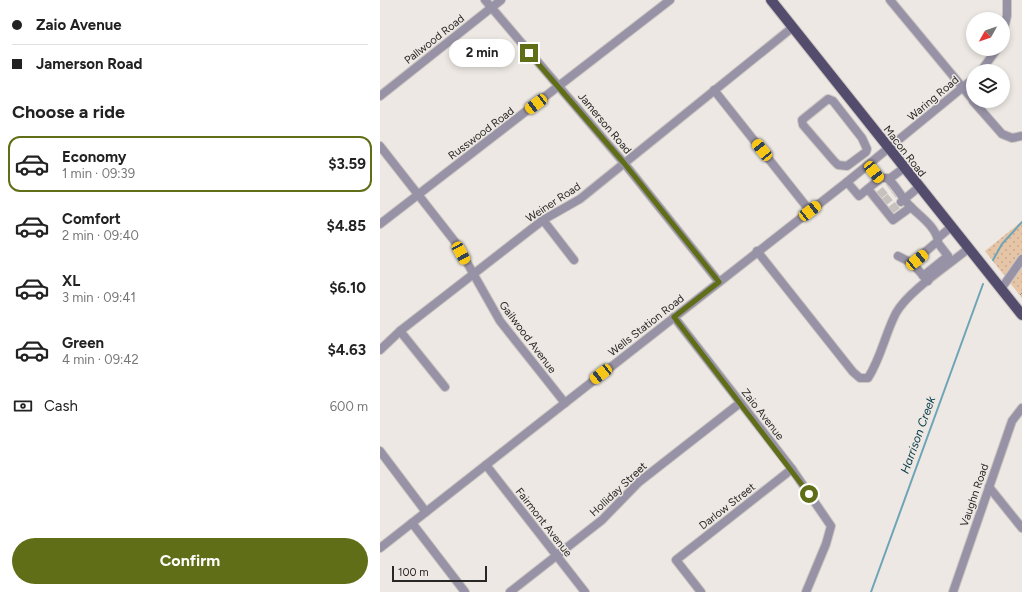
<!DOCTYPE html>
<html lang="en">
<head>
<meta charset="utf-8">
<style>
	body { margin:0; font-family:Figtree,sans-serif; background:#f2f2f2; color:#222; height:100vh; display:flex; flex-direction:column; font-size:15px; white-space:nowrap }
	* { box-sizing:border-box; margin:0 }
	p { font-size:13px; color:#767676 }
	.icon { flex:none; width:22px; height:22px; fill:none; stroke:currentColor; stroke-width:2; stroke-linecap:round; stroke-linejoin:round }
	.map { position:relative; flex:1; overflow:hidden }
	.side { display:flex; flex-direction:column; background:#fff; width:380px }
	.side>* { flex:none }
	.banner { display:grid; align-content:center; height:88px; padding:0 12px; background:#fff }
	.needle { width:26px; rotate:230deg }
	.buttons { position:absolute; left:586px; top:12px; display:grid; gap:8px }
	.buttons a { display:grid; place-items:center; width:44px; height:44px; border-radius:50%; background:#fff; box-shadow:0 2px 6px #0003; font-size:20px }
	.scale { position:absolute; left:12px; bottom:10px; width:95px; box-sizing:border-box; padding-left:4px; border:2px solid #292725; border-top:0; font-size:11px; line-height:14px; white-space:nowrap; color:#292725; -webkit-text-stroke:3px #ede8e3; paint-order:stroke }
	.end { position:absolute; width:18px; height:18px; margin:-9px; border:5px solid #616e18; background:#fff; box-shadow:0 0 0 2px #fff }
	.from { border-radius:50% }
	.bubble { position:absolute; height:28px; border-radius:14px; background:#fff; box-shadow:0 2px 6px #0003; font-size:13px; font-weight:700; line-height:28px; text-align:center }
	.car { position:absolute; width:12px; height:24px; margin:-12px -6px; border-radius:5px; box-shadow:0 0 3px 1px #0007; background:linear-gradient(#f5c518 24%,#345 0 40%,#f5c518 0 76%,#345 0 86%,#f5c518 0) }
	.banner b { display:flex; align-items:center; gap:14px; height:38px; font-size:15px }
	.banner b+b { border-top:1px solid #e0e0e0 }
	.banner i { width:10px; height:10px; background:#222 }
	ul { padding:0; list-style:none }
	li { display:flex; align-items:center; gap:12px; height:56px; margin:0 8px 6px; padding:0 4px; border:2px solid transparent; border-radius:12px }
	li div { flex:1 }
	li b { display:block; font-size:15px }
	li em { font-style:normal; font-weight:700 }
	li.on { border-color:#616e18 }
	li>.icon { width:36px; height:36px; stroke-width:1.5 }
	h2 { padding:0 12px; font-size:18px; line-height:48px }
	.pay { display:flex; align-items:center; gap:10px; height:44px; padding:0 12px; font-size:15px }
	.pay p { margin-inline-start:auto }
	.primary-button { display:flex; gap:8px; margin-top:auto; padding:8px 12px }
	.primary-button a { flex:1; height:46px; border-radius:24px; background:#616e18; color:#fff; font-size:16px; font-weight:700; line-height:46px; text-align:center }
	main { display:flex; flex:1; min-height:0 }
	.map>svg:first-child { display:block }
	.grass { fill:url(#grass-dots) }
	.lines { fill:none; stroke-linecap:round; stroke-linejoin:round }
	.stream { stroke:#6ea5b6; stroke-width:2 }
	.minor-tunnel { stroke:#c6c1bd; stroke-width:8; stroke-dasharray:8 4; stroke-linecap:butt }
	.minor-casing { stroke:#cac5c1; stroke-width:10 }
	.major-casing { stroke:#cac5c1; stroke-width:12 }
	.path { stroke:#938f8c; stroke-width:1; stroke-dasharray:3 2; stroke-linecap:butt }
	.minor { stroke:#9792a5; stroke-width:8 }
	.major { stroke:#544c6c; stroke-width:10 }
	.route { stroke:#616e18; stroke-width:5 }
	.labels { text-anchor:middle; stroke-width:3; stroke-linejoin:round; paint-order:stroke }
	.street-label { font-size:11px; fill:#292725; stroke:#ede8e3 }
	.water-label { font-size:12px; font-style:italic; fill:#043946; stroke:#ede8e3 }
</style>
</head>
<body>
<main>
<section class="side">
<div class="banner">
<b><i class="from"></i>Zaio Avenue</b>
<b><i></i>Jamerson Road</b>
</div>
<h2>Choose a ride</h2>
<ul>
<li class="on"><svg class="icon" aria-label="car" viewBox="0 0 24 24"><path d="M5 17H2v-5l4-1 3-4h7l3 4 3 1v5h-3M9 17h6M6 11h13"/><circle cx="7" cy="17" r="2"/><circle cx="17" cy="17" r="2"/></svg><div><b>Economy</b><p>1 min · 09:39</p></div><em>$3.59</em></li>
<li><svg class="icon" aria-label="car" viewBox="0 0 24 24"><path d="M5 17H2v-5l4-1 3-4h7l3 4 3 1v5h-3M9 17h6M6 11h13"/><circle cx="7" cy="17" r="2"/><circle cx="17" cy="17" r="2"/></svg><div><b>Comfort</b><p>2 min · 09:40</p></div><em>$4.85</em></li>
<li><svg class="icon" aria-label="car" viewBox="0 0 24 24"><path d="M5 17H2v-5l4-1 3-4h7l3 4 3 1v5h-3M9 17h6M6 11h13"/><circle cx="7" cy="17" r="2"/><circle cx="17" cy="17" r="2"/></svg><div><b>XL</b><p>3 min · 09:41</p></div><em>$6.10</em></li>
<li><svg class="icon" aria-label="car" viewBox="0 0 24 24"><path d="M5 17H2v-5l4-1 3-4h7l3 4 3 1v5h-3M9 17h6M6 11h13"/><circle cx="7" cy="17" r="2"/><circle cx="17" cy="17" r="2"/></svg><div><b>Green</b><p>4 min · 09:42</p></div><em>$4.63</em></li>
</ul>
<div class="pay"><svg class="icon" aria-label="cash" viewBox="0 0 24 24"><path d="M3 7h18v10H3z"/><circle cx="12" cy="12" r="2"/></svg>Cash<p>600 m</p></div>
<div class="primary-button"><a>Confirm</a></div>
</section>
<div class="map">
<svg width="642" height="592" viewBox="0 0 642 592">
	<defs>
		<pattern id="grass-dots" width="8" height="8" patternUnits="userSpaceOnUse"><rect width="8" height="8" fill="#e6c5a7"/><path d="M2 2h.1M6 6h.1" fill="none" stroke="#c5a990" stroke-width="1.8" stroke-linecap="round"/></pattern>
	</defs>
	<rect width="100%" height="100%" fill="#ede8e3"/>
	<!-- grass -->
	<polygon class="grass" points="642,221 642,298 605,251"/>
	<g class="lines">
		<!-- stream -->
		<g class="stream">
			<polyline points="613,260 622,244 642,222"/>
			<polyline points="491,592 603,284"/>
		</g>
		<!-- minor-tunnel -->
		<g class="minor-tunnel">
			<polyline points="499,195 509,187"/>
			<polyline points="504,202 514,194"/>
			<polyline points="511,210 521,202"/>
		</g>
		<defs>
			<g id="minor">
				<polyline points="105,0 244,163 339,282"/>
				<polyline points="510,0 593,100"/>
				<polyline points="623,33 627,16 627,0"/>
				<polyline points="601,71 617,49"/>
				<polyline points="334,90 430,211"/>
				<polyline points="0,96 121,0"/>
				<polygon points="448,99 453,101 482,138 487,149 486,152 467,166 458,165 454,161 423,125 422,120"/>
				<polyline points="593,101 622,134 632,138 642,136"/>
				<polyline points="0,146 76,243 120,321 185,403"/>
				<polyline points="489,165 499,179"/>
				<polyline points="509,179 524,168"/>
				<path d="M467,182L479,196L501,178H507C516,185 521,197 529,205C538,215 556,226 558,241L532,263L548,281"/>
				<polyline points="488,189 513,220 531,207"/>
				<polyline points="521,202 539,187"/>
				<polyline points="163,220 194,260"/>
				<polyline points="0,224 290,0"/>
				<polyline points="558,238 571,227"/>
				<path d="M377,251L473,372L480,378H488C501,358 505,334 516,313C528,291 569,265 589,248"/>
				<polyline points="518,256 532,263"/>
				<polyline points="543,276 568,256 558,243"/>
				<polyline points="621,289 642,259"/>
				<polyline points="294,317 412,469 451,526 446,544 426,592"/>
				<polyline points="20,331 65,387"/>
				<polyline points="0,350 20,331 163,220 200,199 413,27"/>
				<polyline points="0,451 46,512"/>
				<polyline points="106,465 205,592"/>
				<polyline points="609,487 642,528"/>
				<polyline points="32,523 85,592"/>
				<polyline points="0,548 467,182 593,79"/>
				<polyline points="130,592 222,520 259,482 360,403"/>
				<polyline points="321,592 296,560 412,469"/>
				<polyline points="573,592 632,421 642,408"/>
			</g>
			<polyline id="major" points="391,0 642,315"/>
		</defs>
		<!-- minor casing -->
		<use href="#minor" class="minor-casing"/>
		<!-- major casing -->
		<use href="#major" class="major-casing"/>
		<!-- path -->
		<polyline class="path" points="640,295 642,293"/>
		<!-- minor -->
		<use href="#minor" class="minor"/>
		<!-- major -->
		<use href="#major" class="major"/>
	</g>
	<g class="lines">
		<!-- route -->
		<polyline class="route" points="149,53 244,163 339,282 294,317 429,494"/>
	</g>
	<g class="labels">
		<!-- street labels -->
		<g class="street-label">
			<text transform="translate(54 39) rotate(-38)" y="4">Pallwood Road</text>
			<text transform="translate(553 98) rotate(-40)" y="4">Waring Road</text>
			<text transform="translate(225 123) rotate(50)" y="4">Jamerson Road</text>
			<text transform="translate(101 133) rotate(-37)" y="4">Russwood Road</text>
			<text transform="translate(525 151) rotate(52)" y="4">Macon Road</text>
			<text transform="translate(173 202) rotate(-33)" y="4">Weiner Road</text>
			<text transform="translate(266 325) rotate(-38)" y="4">Wells Station Road</text>
			<text transform="translate(148 337) rotate(53)" y="4">Gailwood Avenue</text>
			<text transform="translate(383 414) rotate(52)" y="4">Zaio Avenue</text>
			<text transform="translate(238 489) rotate(-43)" y="4">Holliday Street</text>
			<text transform="translate(594 495) rotate(-71)" y="4">Vaughn Road</text>
			<text transform="translate(347 506) rotate(-38)" y="4">Darlow Street</text>
			<text transform="translate(164 522) rotate(52)" y="4">Fairmont Avenue</text>
		</g>
		<!-- water labels -->
		<g class="water-label">
			<text transform="translate(538 435) rotate(-70)" y="4">Harrison Creek</text>
		</g>
	</g>
</svg>
<div class="buttons">
<a><svg class="needle" viewBox="-14 -14 28 28"><path d="M0-13l5 13h-10z" fill="#e53935"/><path d="M0 13l5-13h-10z" fill="#767676"/></svg></a>
<a><svg class="icon" aria-label="layers" viewBox="0 0 24 24"><path d="M12 4l9 5-9 5-9-5zM3 14l9 5 9-5"/></svg></a>
</div>
<div class="scale">100 m</div>
<i class="end from" style="left:429px;top:494px"></i>
<i class="end" style="left:149px;top:53px"></i>
<div class="bubble" style="left:69px;top:39px;width:66px">2 min</div>
<i class="car" style="left:156px;top:104px;rotate:233deg"></i>
<i class="car" style="left:382px;top:150px;rotate:321deg"></i>
<i class="car" style="left:494px;top:172px;rotate:142deg"></i>
<i class="car" style="left:430px;top:211px;rotate:52deg"></i>
<i class="car" style="left:81px;top:253px;rotate:151deg"></i>
<i class="car" style="left:537px;top:260px;rotate:51deg"></i>
<i class="car" style="left:221px;top:374px;rotate:232deg"></i>
</div>
</main>
</body>
</html>
